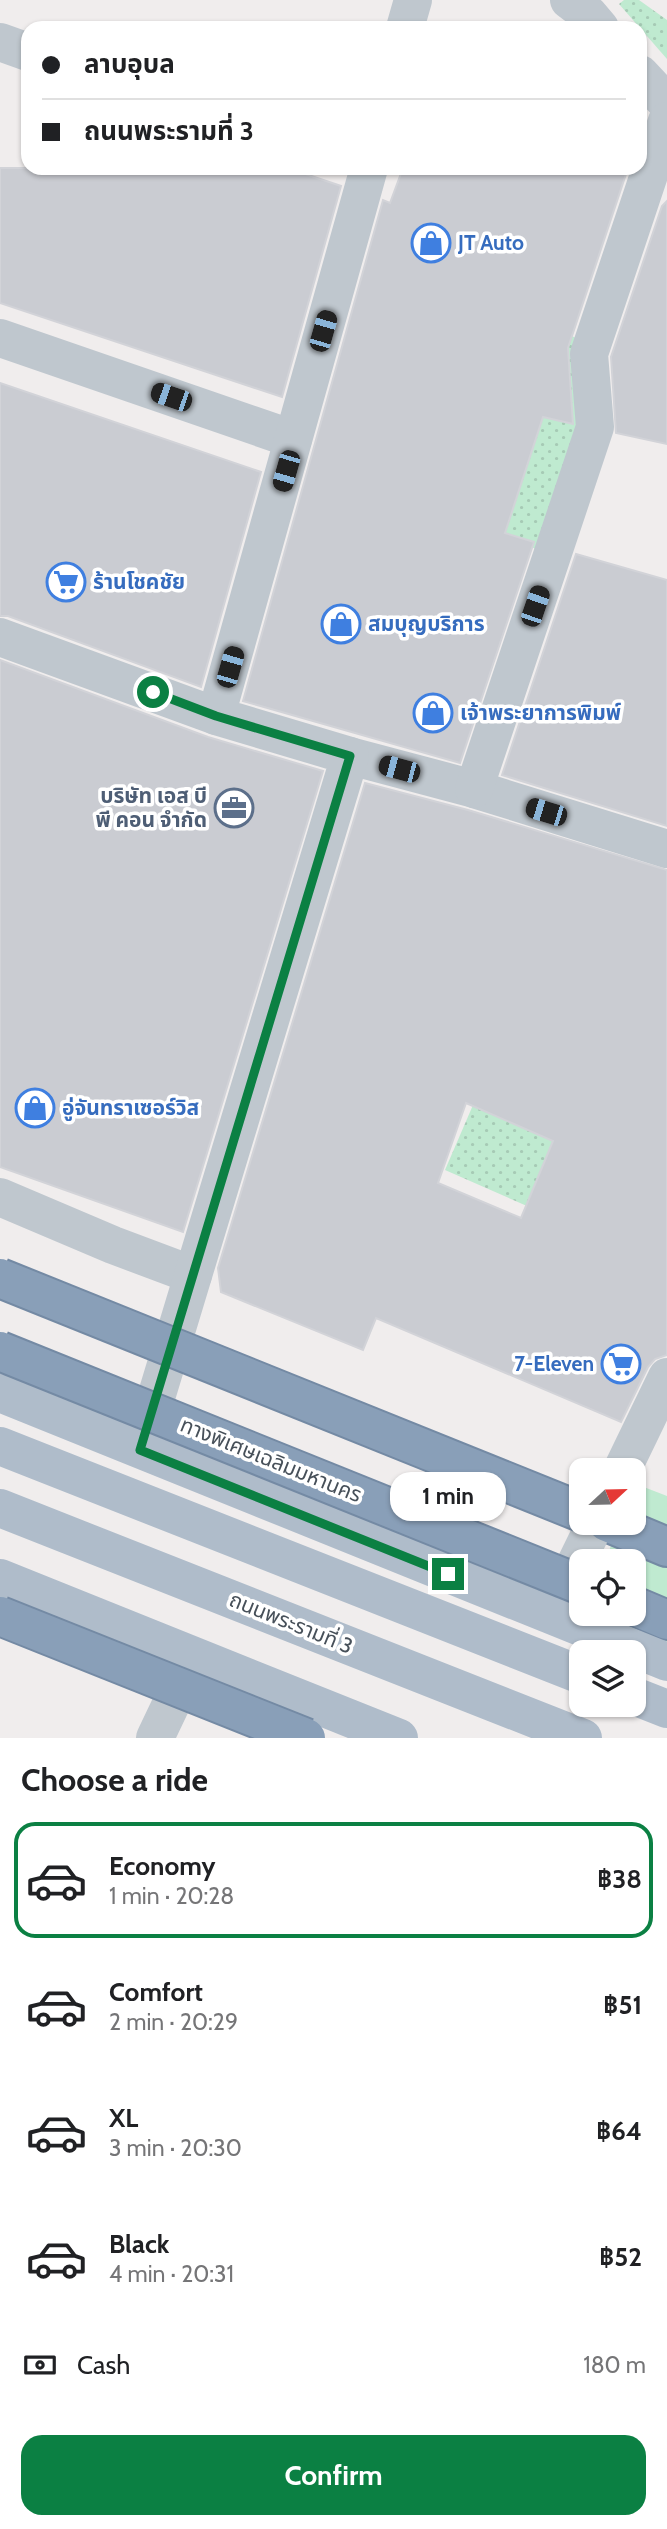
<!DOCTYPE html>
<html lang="en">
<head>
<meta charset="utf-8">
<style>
	body { margin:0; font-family:Cabin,"Noto Sans Thai",sans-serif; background:#f6f6f6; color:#202124; height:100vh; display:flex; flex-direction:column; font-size:26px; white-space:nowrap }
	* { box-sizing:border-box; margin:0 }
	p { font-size:23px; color:#757577 }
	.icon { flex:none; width:38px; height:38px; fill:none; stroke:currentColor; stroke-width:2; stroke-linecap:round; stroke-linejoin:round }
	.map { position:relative; height:1738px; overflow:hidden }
	.sheet { display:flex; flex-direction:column; background:#fff; flex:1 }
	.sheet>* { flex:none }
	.hud { position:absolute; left:21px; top:21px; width:626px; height:154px; border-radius:21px; box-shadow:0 2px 5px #0004; display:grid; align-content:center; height:154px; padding:0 21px; background:#fff }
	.needle { width:46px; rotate:68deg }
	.fabs { position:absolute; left:569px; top:1458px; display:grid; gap:14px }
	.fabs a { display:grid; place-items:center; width:77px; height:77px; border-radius:14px; background:#fff; box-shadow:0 2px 5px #0004; font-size:35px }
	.end { position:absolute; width:32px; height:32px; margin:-16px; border:9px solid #0b8043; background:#fff; box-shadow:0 0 0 4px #fff }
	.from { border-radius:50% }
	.bubble { position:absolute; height:49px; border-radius:21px; background:#fff; box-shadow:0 2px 5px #0004; font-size:23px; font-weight:700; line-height:49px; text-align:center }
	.car { position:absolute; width:21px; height:42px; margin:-21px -10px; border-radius:9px; box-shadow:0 0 5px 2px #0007; background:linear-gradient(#222 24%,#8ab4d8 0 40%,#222 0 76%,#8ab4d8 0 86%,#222 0) }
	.hud b { display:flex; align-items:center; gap:24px; height:66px; font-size:26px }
	.hud b+b { border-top:2px solid #e0e0e0 }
	.hud i { width:18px; height:18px; background:#202124 }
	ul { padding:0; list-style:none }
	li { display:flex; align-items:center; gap:21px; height:116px; margin:0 14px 10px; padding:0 7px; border:4px solid transparent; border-radius:21px }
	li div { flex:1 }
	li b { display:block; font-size:26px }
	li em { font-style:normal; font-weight:700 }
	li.active { border-color:#0b8043 }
	li>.icon { width:63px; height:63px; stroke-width:1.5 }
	h2 { padding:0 21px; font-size:32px; line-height:84px }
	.pay { display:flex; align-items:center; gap:18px; height:77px; padding:0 21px; font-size:26px }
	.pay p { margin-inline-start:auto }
	.cta { display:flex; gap:14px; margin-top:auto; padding:14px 21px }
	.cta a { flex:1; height:80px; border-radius:21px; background:#0b8043; color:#fff; font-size:28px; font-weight:700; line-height:80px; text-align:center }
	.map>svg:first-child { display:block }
	.grass { fill:#bfead0 }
	.garden { fill:url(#garden-dots) }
	.building { fill:#caccd2; stroke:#d2d3d8; stroke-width:2; fill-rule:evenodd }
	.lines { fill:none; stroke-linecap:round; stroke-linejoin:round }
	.highway-casing { stroke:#748aa4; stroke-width:42 }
	.minor { stroke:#bfc7ce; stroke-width:38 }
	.major { stroke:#afbcca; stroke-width:38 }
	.highway { stroke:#899fb8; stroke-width:38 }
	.highway-bridge-casing { stroke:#748aa4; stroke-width:42; stroke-linecap:butt }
	.highway-bridge { stroke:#899fb8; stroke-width:38 }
	.route { stroke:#0b8043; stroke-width:9 }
	.labels { text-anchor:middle; stroke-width:7; stroke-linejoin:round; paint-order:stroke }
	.shop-label { font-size:21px; font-weight:bold; fill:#366cbe; stroke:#fff; text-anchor:start }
	.service-label { font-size:21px; font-weight:bold; fill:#4e5e75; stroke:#fff; text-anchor:end }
	.street-label { font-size:21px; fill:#475059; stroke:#fff }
</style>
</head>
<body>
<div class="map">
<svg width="667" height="1738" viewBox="0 0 667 1738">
	<defs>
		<pattern id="garden-dots" width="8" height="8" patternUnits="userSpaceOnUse" patternTransform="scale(1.75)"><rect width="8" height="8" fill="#bfead0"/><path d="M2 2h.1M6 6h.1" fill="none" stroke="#a6cab5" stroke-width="1.8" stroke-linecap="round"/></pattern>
	</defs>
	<rect width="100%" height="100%" fill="#f0eded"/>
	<!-- grass -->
	<polygon class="grass" points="636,1484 667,1496 667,1653 583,1614 634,1614 634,1561 605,1561 620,1523 634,1522 634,1490"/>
	<!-- garden -->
	<g class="garden">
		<polygon points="624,0 639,0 667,20 667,59 619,4"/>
		<polygon points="569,335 579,339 583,421 546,553 496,533"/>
		<polygon points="498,1047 667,1120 559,1220 445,1170"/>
	</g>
	<!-- building -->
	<g class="building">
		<polygon points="0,168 288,168 341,186 282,397 0,303"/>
		<polygon points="403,168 628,168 568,348 573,424 543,417 505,533 534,542 460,763 243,701 383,200 390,203"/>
		<polygon points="667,201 667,444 616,433 611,357 662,206"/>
		<polygon points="0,383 261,472 201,687 8,616 0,616"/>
		<polygon points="576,554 667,580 667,826 502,775"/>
		<polygon points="0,660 208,737 323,771 183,1232 0,1167"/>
		<path d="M365,783L468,810L667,870V1355L655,1359L648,1367L621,1422L376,1318L363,1350L221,1292L218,1268ZM466,1103L553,1141L521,1218L438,1183Z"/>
	</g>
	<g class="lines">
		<defs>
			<g id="highway">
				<polyline points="607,1522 667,1547"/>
				<polyline points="634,1606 667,1620"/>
			</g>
		</defs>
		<!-- highway casing -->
		<use href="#highway" class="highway-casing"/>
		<!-- minor -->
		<g class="minor">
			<polyline points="569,0 589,15 600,28"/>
			<polyline points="405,28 413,0"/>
			<polyline points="0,42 28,52"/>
			<polyline points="640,74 667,103"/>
			<polyline points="0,338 293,439"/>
			<polyline points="0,637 216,716"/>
			<polyline points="350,756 474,789 667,849"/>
			<polyline points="474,789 595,427 589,354 667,121"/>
			<polyline points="0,1197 113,1245 193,1275"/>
			<polyline points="142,1444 350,756 216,716 369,168"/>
			<polyline points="622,1470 667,1377"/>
			<polyline points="553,1610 596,1522"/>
			<polyline points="155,1738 193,1658"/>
		</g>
		<!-- major -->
		<g class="major">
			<polyline points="0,1393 667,1662"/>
			<polyline points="0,1446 581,1675"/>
			<polyline points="0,1508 583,1738"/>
			<polyline points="0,1578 399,1738"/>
			<polyline points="634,1696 667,1709"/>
		</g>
		<!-- highway -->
		<use href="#highway" class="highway"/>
		<defs>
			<g id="highway-bridge">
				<polyline points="0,1278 581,1512"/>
				<polyline points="0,1351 581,1585"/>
				<polyline points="0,1616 306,1738"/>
			</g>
		</defs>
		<!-- highway-bridge casing -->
		<use href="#highway-bridge" class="highway-bridge-casing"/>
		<!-- highway-bridge -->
		<use href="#highway-bridge" class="highway-bridge"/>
	</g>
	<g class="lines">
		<!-- route -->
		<polyline class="route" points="153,692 216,716 350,756 140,1450 448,1574"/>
	</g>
	<!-- icons -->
	<defs>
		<symbol id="shop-ring" viewBox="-11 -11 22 22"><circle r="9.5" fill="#fff" stroke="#3f7fe0" stroke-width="1.5"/><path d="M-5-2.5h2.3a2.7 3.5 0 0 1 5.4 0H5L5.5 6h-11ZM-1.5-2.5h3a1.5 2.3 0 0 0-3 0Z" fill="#3f7fe0"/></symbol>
		<symbol id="supermarket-ring" viewBox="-11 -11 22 22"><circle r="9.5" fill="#fff" stroke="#3f7fe0" stroke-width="1.5"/><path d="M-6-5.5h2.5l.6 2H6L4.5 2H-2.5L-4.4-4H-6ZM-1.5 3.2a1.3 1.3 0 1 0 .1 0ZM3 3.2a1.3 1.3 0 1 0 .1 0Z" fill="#3f7fe0"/></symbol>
		<symbol id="office-ring" viewBox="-11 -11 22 22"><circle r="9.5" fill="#fff" stroke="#5c6f8a" stroke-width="1.5"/><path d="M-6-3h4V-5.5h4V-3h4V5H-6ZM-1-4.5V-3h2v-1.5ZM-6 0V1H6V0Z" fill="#5c6f8a"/></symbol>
	</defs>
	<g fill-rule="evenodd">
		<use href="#shop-ring" x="409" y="221" width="44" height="44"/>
		<use href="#supermarket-ring" x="44" y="560" width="44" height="44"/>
		<use href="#shop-ring" x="319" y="602" width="44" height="44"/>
		<use href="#shop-ring" x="411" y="691" width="44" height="44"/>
		<use href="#office-ring" x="212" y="786" width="44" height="44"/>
		<use href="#shop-ring" x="13" y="1086" width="44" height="44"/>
		<use href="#supermarket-ring" x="599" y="1342" width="44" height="44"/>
	</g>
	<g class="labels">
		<!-- shop labels -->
		<g class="shop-label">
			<text x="458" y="250">JT Auto</text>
			<text x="93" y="589">ร้านโชคชัย</text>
			<text x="368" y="631">สมบุญบริการ</text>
			<text x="460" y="720">เจ้าพระยาการพิมพ์</text>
			<text x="62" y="1115">อู่จันทราเซอร์วิส</text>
			<text x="594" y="1371" text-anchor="end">7-Eleven</text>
		</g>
		<!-- service labels -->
		<g class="service-label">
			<text x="207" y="803">บริษัท เอส บี<tspan x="207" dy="24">พี คอน จำกัด</tspan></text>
		</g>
		<!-- street labels -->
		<g class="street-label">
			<text transform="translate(271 1460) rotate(22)" y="7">ทางพิเศษเฉลิมมหานคร</text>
			<text transform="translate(291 1623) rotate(22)" y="7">ถนนพระรามที่ 3</text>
		</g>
	</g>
</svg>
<div class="fabs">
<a><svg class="needle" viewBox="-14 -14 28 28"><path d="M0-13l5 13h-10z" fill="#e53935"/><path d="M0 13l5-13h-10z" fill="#757577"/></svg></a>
<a><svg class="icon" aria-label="locate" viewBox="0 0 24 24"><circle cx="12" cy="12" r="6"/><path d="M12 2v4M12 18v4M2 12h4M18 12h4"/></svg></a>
<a><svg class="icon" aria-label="layers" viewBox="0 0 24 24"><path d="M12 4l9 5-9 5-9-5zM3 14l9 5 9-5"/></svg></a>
</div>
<i class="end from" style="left:153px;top:692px"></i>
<i class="end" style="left:448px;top:1574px"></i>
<div class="bubble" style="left:390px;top:1472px;width:116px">1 min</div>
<i class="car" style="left:323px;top:331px;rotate:16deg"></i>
<i class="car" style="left:171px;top:397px;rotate:289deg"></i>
<i class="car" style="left:286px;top:471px;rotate:196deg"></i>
<i class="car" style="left:535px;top:606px;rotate:19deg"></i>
<i class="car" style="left:230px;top:667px;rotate:16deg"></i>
<i class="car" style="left:399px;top:769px;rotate:285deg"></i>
<i class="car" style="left:546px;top:812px;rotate:287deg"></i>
<div class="hud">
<b><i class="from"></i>ลาบอุบล</b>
<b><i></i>ถนนพระรามที่ 3</b>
</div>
</div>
<section class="sheet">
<h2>Choose a ride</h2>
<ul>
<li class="active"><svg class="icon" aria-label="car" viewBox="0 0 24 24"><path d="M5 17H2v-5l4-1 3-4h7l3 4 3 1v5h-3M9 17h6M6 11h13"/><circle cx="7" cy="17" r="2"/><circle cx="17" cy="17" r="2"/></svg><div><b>Economy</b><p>1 min · 20:28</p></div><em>฿38</em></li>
<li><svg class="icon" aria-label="car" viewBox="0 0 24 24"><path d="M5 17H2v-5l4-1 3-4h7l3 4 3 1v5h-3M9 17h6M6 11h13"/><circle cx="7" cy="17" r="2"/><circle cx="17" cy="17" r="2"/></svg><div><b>Comfort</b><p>2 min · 20:29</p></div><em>฿51</em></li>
<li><svg class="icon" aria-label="car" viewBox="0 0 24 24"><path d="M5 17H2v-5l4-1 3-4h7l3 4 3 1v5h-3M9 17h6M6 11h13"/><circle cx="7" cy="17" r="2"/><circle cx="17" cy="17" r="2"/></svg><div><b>XL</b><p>3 min · 20:30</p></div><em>฿64</em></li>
<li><svg class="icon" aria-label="car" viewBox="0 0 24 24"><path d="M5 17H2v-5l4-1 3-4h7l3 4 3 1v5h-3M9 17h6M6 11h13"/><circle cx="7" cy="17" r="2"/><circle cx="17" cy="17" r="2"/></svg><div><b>Black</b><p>4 min · 20:31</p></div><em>฿52</em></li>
</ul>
<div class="pay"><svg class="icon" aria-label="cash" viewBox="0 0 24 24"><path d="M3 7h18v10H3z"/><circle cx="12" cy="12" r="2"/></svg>Cash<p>180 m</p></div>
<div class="cta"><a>Confirm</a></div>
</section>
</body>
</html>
